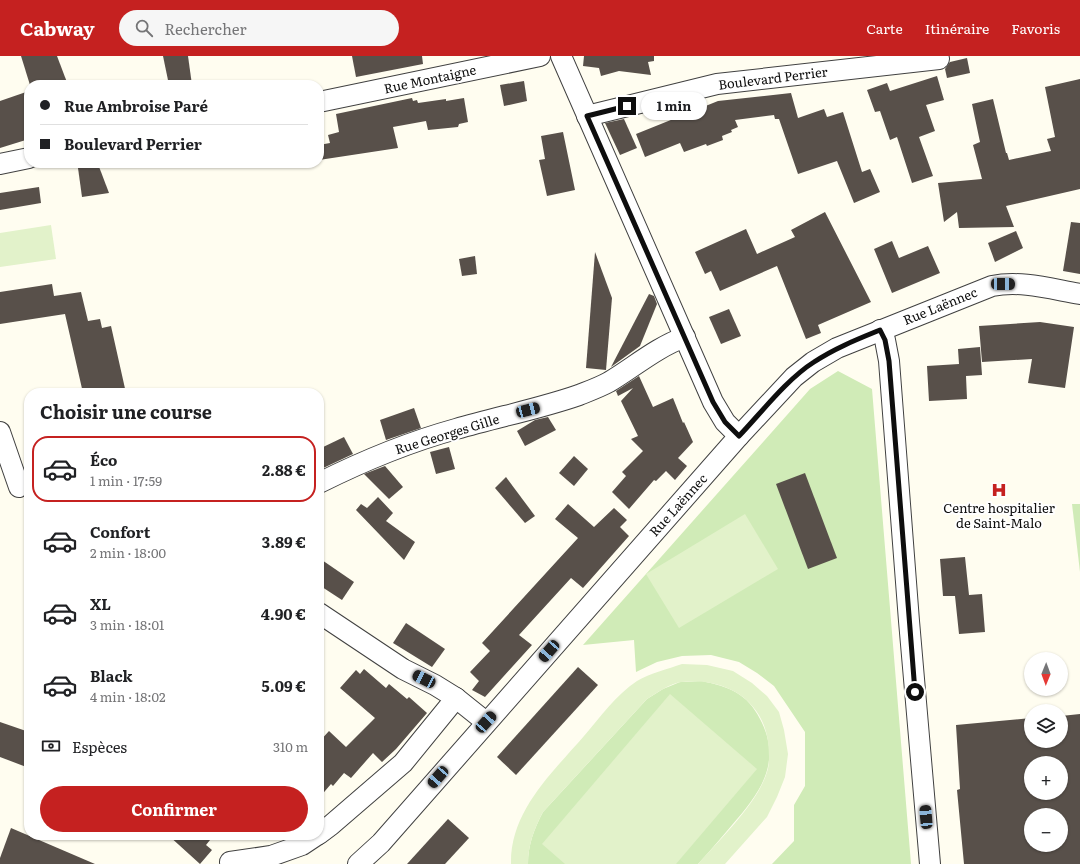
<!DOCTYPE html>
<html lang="fr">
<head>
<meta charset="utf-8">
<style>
	body { margin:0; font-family:Literata,serif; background:#f6f6f6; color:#202124; height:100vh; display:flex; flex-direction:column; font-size:15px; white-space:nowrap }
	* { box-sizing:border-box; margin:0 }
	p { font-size:13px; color:#757577 }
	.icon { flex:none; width:22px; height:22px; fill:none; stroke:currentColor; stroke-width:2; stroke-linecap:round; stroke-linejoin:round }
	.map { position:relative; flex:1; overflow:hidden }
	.side { position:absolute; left:24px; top:332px; width:300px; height:452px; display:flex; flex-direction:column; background:#fff; border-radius:16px; box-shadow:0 1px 3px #0004 }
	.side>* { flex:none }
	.banner { position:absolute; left:24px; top:24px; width:300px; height:88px; border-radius:16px; box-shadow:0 1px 3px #0004; display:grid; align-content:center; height:88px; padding:0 16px; background:#fff }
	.needle { width:26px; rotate:181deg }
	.buttons { position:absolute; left:1024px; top:596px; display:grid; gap:8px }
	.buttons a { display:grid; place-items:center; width:44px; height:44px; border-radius:50%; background:#fff; box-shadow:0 1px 3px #0004; font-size:20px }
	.end { position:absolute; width:18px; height:18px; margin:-9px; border:5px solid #0e0e0e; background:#fff; box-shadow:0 0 0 2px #fff }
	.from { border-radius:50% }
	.bubble { position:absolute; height:28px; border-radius:14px; background:#fff; box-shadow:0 1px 3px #0004; font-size:13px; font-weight:700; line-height:28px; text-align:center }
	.car { position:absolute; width:12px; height:24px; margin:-12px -6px; border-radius:5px; box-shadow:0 0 3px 1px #0007; background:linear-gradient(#222 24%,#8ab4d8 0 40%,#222 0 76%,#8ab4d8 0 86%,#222 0) }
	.banner b { display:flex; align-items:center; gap:14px; height:38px; font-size:15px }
	.banner b+b { border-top:1px solid #e0e0e0 }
	.banner i { width:10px; height:10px; background:#202124 }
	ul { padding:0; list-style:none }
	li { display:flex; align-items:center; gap:12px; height:66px; margin:0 8px 6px; padding:0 8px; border:2px solid transparent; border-radius:16px }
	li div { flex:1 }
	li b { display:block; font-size:15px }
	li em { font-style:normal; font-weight:700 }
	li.current { border-color:#c52120 }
	li>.icon { width:36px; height:36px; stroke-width:1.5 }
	h2 { padding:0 16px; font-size:18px; line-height:48px }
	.pay { display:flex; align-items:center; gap:10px; height:44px; padding:0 16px; font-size:15px }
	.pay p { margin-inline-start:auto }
	.action { display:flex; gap:8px; margin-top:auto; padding:8px 16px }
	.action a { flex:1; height:46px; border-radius:24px; background:#c52120; color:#fff; font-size:16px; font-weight:700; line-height:46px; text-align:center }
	header { display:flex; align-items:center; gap:24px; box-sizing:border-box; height:56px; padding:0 20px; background:#c52120; color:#fff }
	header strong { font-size:19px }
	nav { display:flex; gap:22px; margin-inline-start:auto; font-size:14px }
	.search { width:280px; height:36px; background:#f6f6f6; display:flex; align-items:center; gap:10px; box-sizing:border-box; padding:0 14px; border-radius:22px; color:#757577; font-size:15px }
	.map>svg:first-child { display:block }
	.green { fill:#d0ebb7 }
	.pitch { fill:#e2f2ca }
	.building { fill:#58504a; fill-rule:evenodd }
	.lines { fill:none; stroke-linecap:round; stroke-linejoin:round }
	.minor-casing { stroke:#414141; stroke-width:22 }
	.minor { stroke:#fff; stroke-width:20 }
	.route { stroke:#0e0e0e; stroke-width:5 }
	.labels { text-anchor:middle; stroke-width:4; stroke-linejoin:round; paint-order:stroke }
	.street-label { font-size:13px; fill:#0e0e0e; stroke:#fff }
	.poi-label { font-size:13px; fill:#0e0e0e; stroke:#fff }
</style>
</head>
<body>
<header>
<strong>Cabway</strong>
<div class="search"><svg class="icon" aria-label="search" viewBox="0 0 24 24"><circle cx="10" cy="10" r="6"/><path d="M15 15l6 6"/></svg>Rechercher</div>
<nav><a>Carte</a><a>Itinéraire</a><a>Favoris</a></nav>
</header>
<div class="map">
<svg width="1080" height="808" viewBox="0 0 1080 808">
	<rect width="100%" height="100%" fill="#fffdf0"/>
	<!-- green -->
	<g class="green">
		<polygon points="838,315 872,333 911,808 772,808 794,785 794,749 805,730 805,676 774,630 757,617 739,606 711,599 682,600 657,606 636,616 634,584 583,589 810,333"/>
		<polygon points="1072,448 1080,448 1080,516"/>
		<path d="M702,625C729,631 747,637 760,663C783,706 760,737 732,769C721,782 710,795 698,808H528C528,789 534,773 543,756L647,643L663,633L680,626Z"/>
	</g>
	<!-- pitch -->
	<g class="pitch">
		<polygon points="51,169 56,203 0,211 0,177"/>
		<polygon points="745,458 778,513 679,572 646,518"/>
		<path d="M682,608L707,609L733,615L752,627L767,640L779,656L784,674L788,698L785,721L777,741L767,761L725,808H698C721,782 757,748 767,716C770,707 769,696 768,686C763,643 723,621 682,626C670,627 657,637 647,643L543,756C534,773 528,789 528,808H511C510,755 552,717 584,680C601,660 616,639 637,625C650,617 668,613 682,608Z"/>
		<polygon points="670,638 757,713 676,808 565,808 542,788"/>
	</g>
	<!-- building -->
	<g class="building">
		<polygon points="21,0 57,0 68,29 30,29"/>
		<polygon points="163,0 188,0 192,29 169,29"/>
		<polygon points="352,0 422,0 423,8 356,21"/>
		<polygon points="584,0 654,0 654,5 648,6 651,19 619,15 601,20 599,12 583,10"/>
		<polygon points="967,2 970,17 947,22 945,13 950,6"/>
		<polygon points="937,20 944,44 926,49 935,75 919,81 933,120 912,127 897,81 890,84 880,55 875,56 867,34 887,27 890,35"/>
		<polygon points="1080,23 1080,133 1006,150 1014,171 959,172 957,156 944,166 938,127 982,123 973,89 980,86 972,48 993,43 1006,97 1007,97 1009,104 1051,95 1047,83 1055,81 1045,31"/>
		<polygon points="524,25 527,45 504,50 500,29"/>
		<polygon points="29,35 29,83 0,92 0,45"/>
		<polygon points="791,37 798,62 824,53 827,61 843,56 862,116 870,113 880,136 854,147 837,105 798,118 779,63 775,63 774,59 735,64 738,71 731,74 732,76 722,80 723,84 707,90 706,88 684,96 680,87 645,101 636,78 718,45"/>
		<polygon points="412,42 413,45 417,44 418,47 446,43 446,45 464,42 468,66 459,68 458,71 428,74 426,65 393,71 398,92 319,104 319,89 330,87 328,79 339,76 336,58"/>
		<polygon points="624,63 637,92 620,99 605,67"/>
		<polygon points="563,76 575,134 547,140 539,104 545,103 541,80"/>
		<polygon points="98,108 109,137 82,141 78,112"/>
		<polygon points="39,131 41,147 0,154 0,137"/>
		<polygon points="825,156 871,246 818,269 821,277 806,283 777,210 720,235 711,215 705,218 695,196 746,173 757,198 795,181 791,174"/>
		<polygon points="1071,166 1080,167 1080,218 1063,215"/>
		<polygon points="1016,175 1023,192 995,206 988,187"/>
		<polygon points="892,185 899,202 928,190 940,217 892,237 874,193"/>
		<polygon points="595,196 612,242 606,314 586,312"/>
		<polygon points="475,200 477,218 462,220 459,203"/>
		<polygon points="52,228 54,240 81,236 88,265 100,263 102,272 111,270 126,337 83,337 65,258 0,268 0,236"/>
		<polygon points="649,238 654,240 657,248 640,290 611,311"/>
		<polygon points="729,253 741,280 721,288 709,261"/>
		<polygon points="1040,266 1074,271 1065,332 1028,327 1032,303 982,306 979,270"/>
		<polygon points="980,291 982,319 966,320 967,343 929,345 927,310 959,308 958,293"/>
		<polygon points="639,320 653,351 673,342 683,367 684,366 693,386 678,402 687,410 675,424 666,415 656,425 654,424 629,453 612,436 626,420 622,416 643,395 631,383 638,380 621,345 633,332 618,340 616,335"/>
		<polygon points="414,352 421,372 386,384 380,364"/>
		<polygon points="548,361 556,374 525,390 517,375 535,364"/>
		<polygon points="344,381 353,398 319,414 319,393"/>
		<polygon points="449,391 455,413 436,418 430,396"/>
		<polygon points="574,400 588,413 574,430 559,417"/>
		<polygon points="385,410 403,431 389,443 364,418"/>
		<polygon points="805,417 837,502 808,513 776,428"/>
		<polygon points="506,421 535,460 525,467 495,432"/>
		<polygon points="378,441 393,457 386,465 415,486 404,504 356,454 361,448 367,452"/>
		<polygon points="568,448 594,471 614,452 627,464 620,471 629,480 583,532 571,522 519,579 532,589 485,641 472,634 479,625 470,616 490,595 482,587 578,482 555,463"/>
		<polygon points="965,501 969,539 982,538 985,576 959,578 955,540 957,540 943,540 940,503"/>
		<polygon points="319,502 354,526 342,544 319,529"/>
		<polygon points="406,567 445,593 432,611 393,587"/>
		<polygon points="578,611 598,629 516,719 497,701"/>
		<polygon points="364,613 386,632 389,628 407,643 409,641 427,657 396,693 382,706 373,697 351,722 344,717 333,730 331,728 319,742 319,686 329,675 346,691 375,662 340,632 356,614 360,618"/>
		<path d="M1080,658V808H964L957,734L960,733L956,669L1031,662V685H1061V660ZM1031,707H1061V737H1031ZM1031,759H1061V789H1031Z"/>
		<polygon points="0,666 29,676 29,712 0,701"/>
		<polygon points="448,763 469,782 445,808 407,808"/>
		<polygon points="11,772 95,808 0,808 0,802"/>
		<polygon points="168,779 214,779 206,789 212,794 200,808"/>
	</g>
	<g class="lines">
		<defs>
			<g id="minor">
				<polyline points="561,0 713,346 725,366 739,380"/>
				<polyline points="319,46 540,0"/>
				<polyline points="587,60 717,28 939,3"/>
				<polyline points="0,108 29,102"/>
				<polyline points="880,274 885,284 889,305 909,565 930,808"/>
				<polyline points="0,376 19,431"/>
				<path d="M319,427C363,405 409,386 456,373C497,361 539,353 579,339C589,335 600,331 609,326C634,311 657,291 685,281"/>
				<polyline points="319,557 403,613 435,629 456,642 486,666"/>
				<polyline points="319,778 331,769 403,707 456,642"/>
				<polyline points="230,806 271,800 302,789 317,779"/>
				<path d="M358,808L381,787L739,380L794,321L813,306L837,292L992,230C1021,224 1051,233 1080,238"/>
			</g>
		</defs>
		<!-- minor casing -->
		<use href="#minor" class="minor-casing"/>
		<!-- minor -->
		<use href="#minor" class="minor"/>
	</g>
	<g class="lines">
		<!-- route -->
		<path class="route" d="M627,50L587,60L713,346L725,366L739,380C761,357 787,323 814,306C835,292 858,283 880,274L885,284L889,305L915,636"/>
	</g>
	<!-- icons -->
	<defs>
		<symbol id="hospital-bare" viewBox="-9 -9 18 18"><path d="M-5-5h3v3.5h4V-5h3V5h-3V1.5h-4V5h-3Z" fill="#c52120" stroke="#fff" stroke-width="2.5" paint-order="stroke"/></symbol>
	</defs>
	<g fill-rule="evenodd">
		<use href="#hospital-bare" x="988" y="423" width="22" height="22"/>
	</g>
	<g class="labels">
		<!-- street labels -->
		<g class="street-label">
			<text transform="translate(773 22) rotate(-7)" y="5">Boulevard Perrier</text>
			<text transform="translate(430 23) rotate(-12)" y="5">Rue Montaigne</text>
			<text transform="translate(940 250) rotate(-22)" y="5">Rue Laënnec</text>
			<text transform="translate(447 378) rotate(-17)" y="5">Rue Georges Gille</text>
			<text transform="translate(678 449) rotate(-48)" y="5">Rue Laënnec</text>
		</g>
		<!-- poi labels -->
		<g class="poi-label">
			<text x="999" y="457">Centre hospitalier<tspan x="999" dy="15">de Saint-Malo</tspan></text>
		</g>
	</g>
</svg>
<div class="buttons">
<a><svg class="needle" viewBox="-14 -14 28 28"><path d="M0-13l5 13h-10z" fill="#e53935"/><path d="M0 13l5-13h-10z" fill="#757577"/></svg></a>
<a><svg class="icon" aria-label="layers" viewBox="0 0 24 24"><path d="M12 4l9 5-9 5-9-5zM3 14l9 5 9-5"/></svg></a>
<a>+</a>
<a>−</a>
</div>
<i class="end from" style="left:915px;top:636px"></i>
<i class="end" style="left:627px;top:50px"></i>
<div class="bubble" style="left:641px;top:36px;width:66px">1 min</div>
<i class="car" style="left:1003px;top:228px;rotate:91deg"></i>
<i class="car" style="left:528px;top:354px;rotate:75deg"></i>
<i class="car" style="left:549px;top:595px;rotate:221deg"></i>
<i class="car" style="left:424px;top:623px;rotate:297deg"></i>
<i class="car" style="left:486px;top:666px;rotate:42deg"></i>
<i class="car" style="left:438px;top:721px;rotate:221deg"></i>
<i class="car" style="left:926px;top:761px;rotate:355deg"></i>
<div class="banner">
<b><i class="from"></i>Rue Ambroise Paré</b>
<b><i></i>Boulevard Perrier</b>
</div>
<section class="side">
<h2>Choisir une course</h2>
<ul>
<li class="current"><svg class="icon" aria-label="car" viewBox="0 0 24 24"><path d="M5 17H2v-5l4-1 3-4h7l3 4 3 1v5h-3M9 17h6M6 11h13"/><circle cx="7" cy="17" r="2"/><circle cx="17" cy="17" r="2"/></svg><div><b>Éco</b><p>1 min · 17:59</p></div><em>2.88 €</em></li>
<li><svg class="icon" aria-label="car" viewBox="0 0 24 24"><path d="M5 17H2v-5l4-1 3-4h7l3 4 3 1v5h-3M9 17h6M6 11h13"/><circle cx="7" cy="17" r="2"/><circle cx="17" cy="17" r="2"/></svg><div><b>Confort</b><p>2 min · 18:00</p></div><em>3.89 €</em></li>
<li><svg class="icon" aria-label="car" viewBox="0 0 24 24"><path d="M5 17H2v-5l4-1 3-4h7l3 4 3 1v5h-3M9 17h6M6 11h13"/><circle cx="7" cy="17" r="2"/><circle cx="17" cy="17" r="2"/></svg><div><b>XL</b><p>3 min · 18:01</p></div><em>4.90 €</em></li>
<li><svg class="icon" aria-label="car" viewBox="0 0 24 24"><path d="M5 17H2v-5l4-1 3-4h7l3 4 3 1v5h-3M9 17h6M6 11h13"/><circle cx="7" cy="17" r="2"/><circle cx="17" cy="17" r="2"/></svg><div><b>Black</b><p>4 min · 18:02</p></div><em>5.09 €</em></li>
</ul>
<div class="pay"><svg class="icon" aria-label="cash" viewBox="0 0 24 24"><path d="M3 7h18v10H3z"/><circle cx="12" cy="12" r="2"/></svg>Espèces<p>310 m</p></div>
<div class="action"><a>Confirmer</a></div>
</section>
</div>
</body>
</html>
